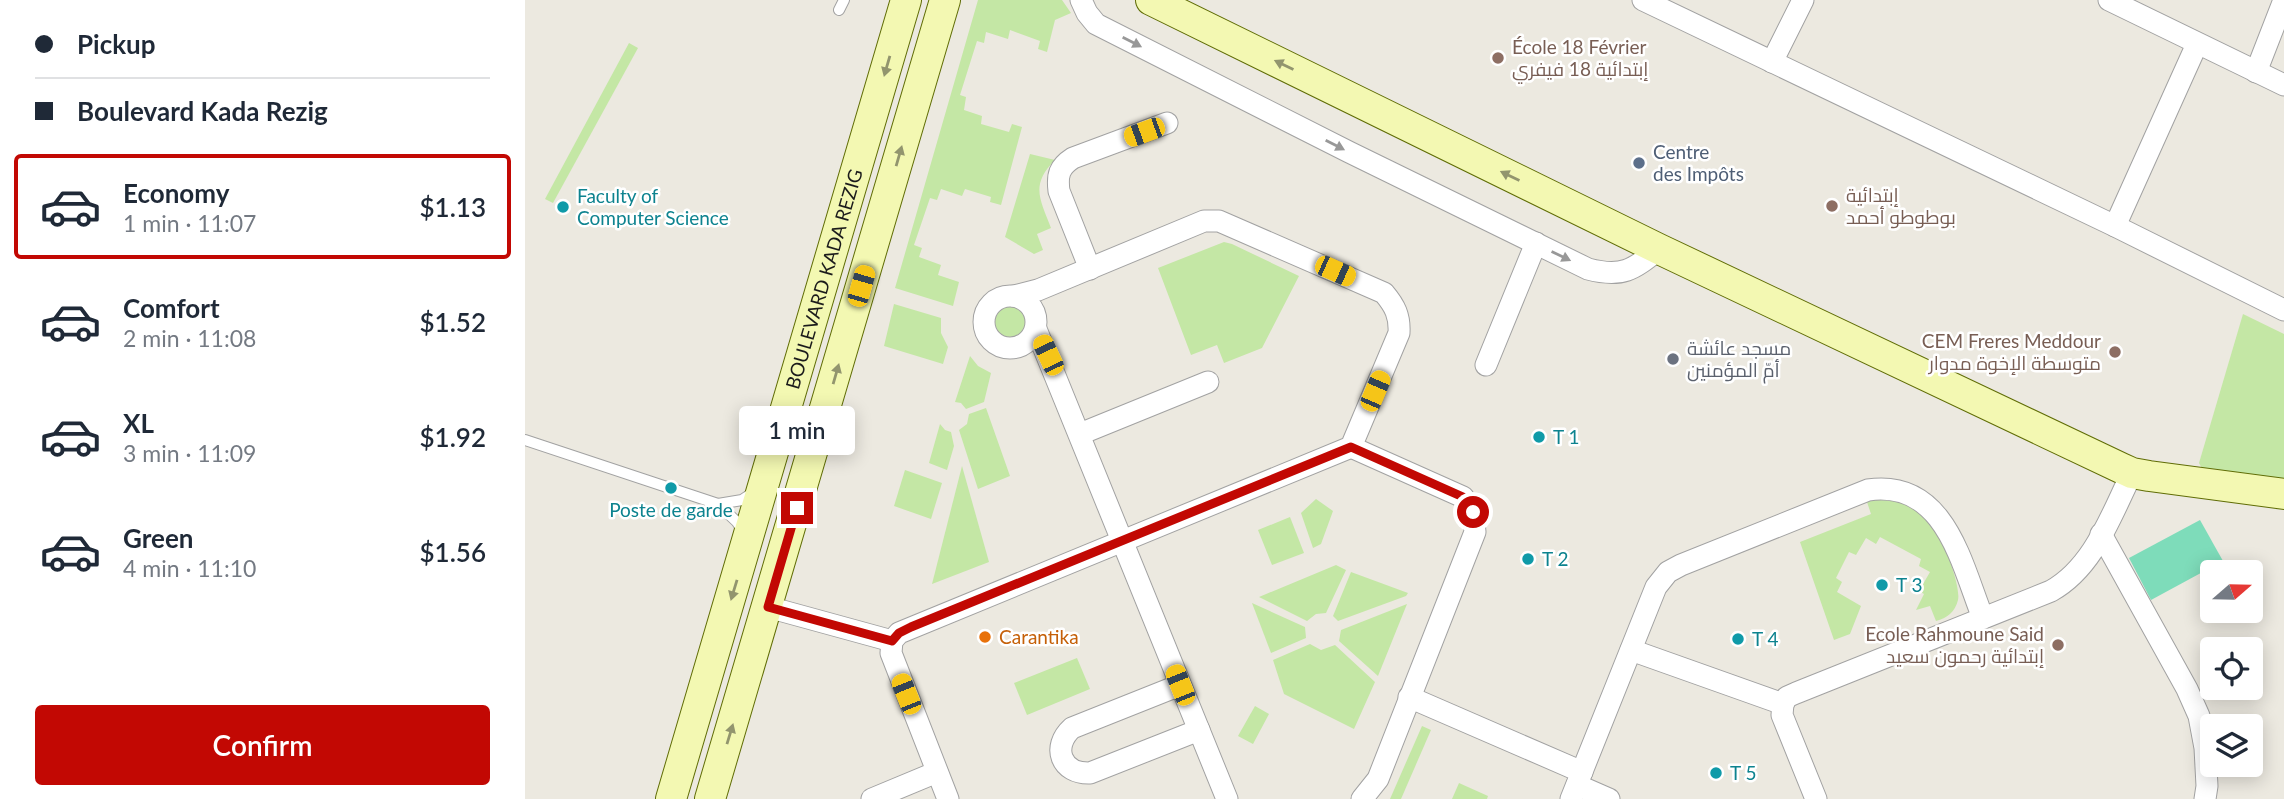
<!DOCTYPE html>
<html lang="en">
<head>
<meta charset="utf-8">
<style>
	body { margin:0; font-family:Lato,Cairo,sans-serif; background:#f6f6f7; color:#1f2937; height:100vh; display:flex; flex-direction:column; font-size:26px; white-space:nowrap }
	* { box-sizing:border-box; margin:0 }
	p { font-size:23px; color:#747a83 }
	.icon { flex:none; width:38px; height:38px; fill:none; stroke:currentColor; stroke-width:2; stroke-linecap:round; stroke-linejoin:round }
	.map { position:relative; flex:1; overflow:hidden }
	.drawer { display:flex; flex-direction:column; background:#fff; width:525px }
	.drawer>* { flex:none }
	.hud { display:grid; align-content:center; height:154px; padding:0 35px; background:#fff }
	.needle { width:46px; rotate:70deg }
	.buttons { position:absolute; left:1675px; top:560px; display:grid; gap:14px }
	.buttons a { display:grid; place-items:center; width:63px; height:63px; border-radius:7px; background:#fff; box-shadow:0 4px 18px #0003; font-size:35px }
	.end { position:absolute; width:32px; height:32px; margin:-16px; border:9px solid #c20803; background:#fff; box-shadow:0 0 0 4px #fff }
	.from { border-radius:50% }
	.bubble { position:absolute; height:49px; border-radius:7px; background:#fff; box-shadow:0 4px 18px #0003; font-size:23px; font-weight:600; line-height:49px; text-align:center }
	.car { position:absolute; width:21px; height:42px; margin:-21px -10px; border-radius:9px; box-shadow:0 0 5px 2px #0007; background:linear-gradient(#f5c518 24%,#345 0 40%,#f5c518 0 76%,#345 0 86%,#f5c518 0) }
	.hud b { display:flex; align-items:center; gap:24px; height:66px; font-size:26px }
	.hud b+b { border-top:2px solid #e0e1e3 }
	.hud i { width:18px; height:18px; background:#1f2937 }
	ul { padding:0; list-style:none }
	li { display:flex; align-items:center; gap:21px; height:105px; margin:0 14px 10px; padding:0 21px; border:4px solid transparent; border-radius:7px }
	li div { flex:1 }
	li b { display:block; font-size:26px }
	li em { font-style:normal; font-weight:600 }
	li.current { border-color:#c20803 }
	li>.icon { width:63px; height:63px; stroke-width:1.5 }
	.primary-button { display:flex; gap:14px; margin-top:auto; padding:14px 35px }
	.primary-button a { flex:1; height:80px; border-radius:7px; background:#c20803; color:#fff; font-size:28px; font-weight:600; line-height:80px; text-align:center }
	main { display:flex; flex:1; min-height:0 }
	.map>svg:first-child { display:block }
	.grass { fill:#c4e7a5 }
	.pitch { fill:#7edcba }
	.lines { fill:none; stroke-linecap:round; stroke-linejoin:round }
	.lane-casing { stroke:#a2a2a2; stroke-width:12 }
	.street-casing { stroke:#a2a2a2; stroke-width:23 }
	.secondary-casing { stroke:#606d06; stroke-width:32 }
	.lane { stroke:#fff; stroke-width:10 }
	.street { stroke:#fff; stroke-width:21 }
	.secondary { stroke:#f3f8b2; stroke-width:30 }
	.oneway { fill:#989898 }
	.oneway2 { fill:#92956e }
	.route { stroke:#c20803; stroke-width:9 }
	.education-dot { fill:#8d6e63; stroke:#fff; stroke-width:2.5 }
	.service-dot { fill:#5c6f8a; stroke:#fff; stroke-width:2.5 }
	.culture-dot { fill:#0f9aa8; stroke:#fff; stroke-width:2.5 }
	.worship-dot { fill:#6b7280; stroke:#fff; stroke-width:2.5 }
	.food-dot { fill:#e8710a; stroke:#fff; stroke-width:2.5 }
	.labels { text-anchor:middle; stroke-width:5; stroke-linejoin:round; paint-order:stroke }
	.education-label { font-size:19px; fill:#785e54; stroke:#fff; text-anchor:start }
	.service-label { font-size:19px; fill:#4e5e75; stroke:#fff; text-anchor:start }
	.culture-label { font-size:19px; fill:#0d838f; stroke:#fff; text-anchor:start }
	.street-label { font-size:19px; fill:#1b1b1b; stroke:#fff }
	.worship-label { font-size:19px; fill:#5b616d; stroke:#fff; text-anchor:start }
	.food-label { font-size:19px; fill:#c56008; stroke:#fff; text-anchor:start }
</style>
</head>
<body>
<main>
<section class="drawer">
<div class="hud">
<b><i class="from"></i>Pickup</b>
<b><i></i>Boulevard Kada Rezig</b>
</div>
<ul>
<li class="current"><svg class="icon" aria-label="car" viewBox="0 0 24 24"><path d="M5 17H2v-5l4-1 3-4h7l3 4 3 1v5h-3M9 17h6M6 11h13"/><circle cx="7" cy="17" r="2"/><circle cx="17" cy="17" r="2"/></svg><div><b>Economy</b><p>1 min · 11:07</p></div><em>$1.13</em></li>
<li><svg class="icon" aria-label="car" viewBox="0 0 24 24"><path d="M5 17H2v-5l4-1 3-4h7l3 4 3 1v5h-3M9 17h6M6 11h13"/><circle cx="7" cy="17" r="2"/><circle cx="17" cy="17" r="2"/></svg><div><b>Comfort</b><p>2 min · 11:08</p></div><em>$1.52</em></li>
<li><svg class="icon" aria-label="car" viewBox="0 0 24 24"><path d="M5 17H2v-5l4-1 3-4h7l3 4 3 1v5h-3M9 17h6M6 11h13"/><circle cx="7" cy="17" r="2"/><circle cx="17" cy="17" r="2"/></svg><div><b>XL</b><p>3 min · 11:09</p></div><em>$1.92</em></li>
<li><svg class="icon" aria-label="car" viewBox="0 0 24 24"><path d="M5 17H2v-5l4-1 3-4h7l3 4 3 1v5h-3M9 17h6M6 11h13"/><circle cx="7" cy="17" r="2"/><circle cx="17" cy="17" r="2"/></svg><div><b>Green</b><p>4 min · 11:10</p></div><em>$1.56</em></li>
</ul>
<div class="primary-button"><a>Confirm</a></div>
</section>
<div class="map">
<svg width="1759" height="799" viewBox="0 0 1759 799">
	<rect width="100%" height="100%" fill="#ece9e0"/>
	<!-- grass -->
	<g class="grass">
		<polygon points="453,0 537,0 546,13 530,20 522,52 513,49 515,41 485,30 483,39 461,32 459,43 452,41 435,95 441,97 439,110 457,116 456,124 484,132 487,124 497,127 476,205 465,202 466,197 440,189 437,196 416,189 412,200 405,198 389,245 397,248 394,257 416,265 413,275 434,282 428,306 370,288"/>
		<polygon points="104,43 113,48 28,203 20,199"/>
		<path d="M505,154L530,160C505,185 515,199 526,228L512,234L518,250L509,254L480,237Z"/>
		<polygon points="699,242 707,244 774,276 737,348 699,363 692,345 666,355 633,268"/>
		<polygon points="369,304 416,318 416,333 423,347 418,364 359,346"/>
		<circle cx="486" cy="322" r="16"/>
		<polygon points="1718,314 1759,334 1759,487 1682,478 1674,463"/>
		<polygon points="445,356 453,366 466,373 459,402 441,409 436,403 430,402"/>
		<polygon points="461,408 485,476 453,489 434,430 442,424 444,414"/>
		<polygon points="415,424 420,430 426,432 429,446 422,470 404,463"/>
		<polygon points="437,466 464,562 407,584"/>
		<polygon points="380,470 417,483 406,519 369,506"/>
		<polygon points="791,499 808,511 796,544 788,548 776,513"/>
		<path d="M1348,500C1363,500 1378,500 1391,508C1398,513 1408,525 1413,533C1420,544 1436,588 1433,600C1430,612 1422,618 1411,621L1405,606L1391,610L1399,594L1394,591L1405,572L1394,566L1396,559L1355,537L1351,544L1341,538L1331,555L1324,552L1311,578L1317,582L1312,592L1336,606L1325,634L1309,640L1275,542L1346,514L1342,502Z"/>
		<polygon points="765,517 779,553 747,565 733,530"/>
		<polygon points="811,565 821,570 801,613 791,614 782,621 734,597"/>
		<polygon points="826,572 883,593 881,596 813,621 808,616"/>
		<polygon points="727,603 780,627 781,638 746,653"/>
		<polygon points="882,604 853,676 814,641 816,630"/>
		<polygon points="785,644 796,650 810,645 850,682 829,729 759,694 748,660"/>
		<polygon points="552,658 565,689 502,715 489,683"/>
		<polygon points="730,706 744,714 728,744 713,736"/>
		<polygon points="897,726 906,730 876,799 865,799"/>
		<polygon points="934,783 963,796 962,799 927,799"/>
	</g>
	<!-- pitch -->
	<polygon class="pitch" points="1675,520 1698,561 1626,600 1604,558"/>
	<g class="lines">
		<defs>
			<g id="lane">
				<polyline points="314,10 319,0"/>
				<polyline points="0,440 193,504 212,522 219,533"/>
				<polyline points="193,504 217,500 229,492"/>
			</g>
			<g id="street">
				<path d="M556,0L562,13L571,24L824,152L1063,269C1097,278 1108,270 1134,249"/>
				<polyline points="1118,0 1590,226 1759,310"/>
				<polyline points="1584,0 1759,85"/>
				<polyline points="1247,62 1278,0"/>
				<polyline points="1731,72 1759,0"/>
				<polyline points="1590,226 1672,44"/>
				<path d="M565,269L534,191C532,175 534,167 548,158L642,123"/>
				<circle cx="485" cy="322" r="26"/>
				<polyline points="511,329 702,799"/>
				<polyline points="961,365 1011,243"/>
				<polyline points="555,434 683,382"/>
				<polyline points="826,447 938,497 948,512 950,532 853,779 837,799"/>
				<polyline points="1576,534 1662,689 1674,716 1680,748 1682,786 1680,799"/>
				<polyline points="243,607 367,641"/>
				<path d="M1106,650L1258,704L1262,697L1271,693L1526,591C1569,567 1586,515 1607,473"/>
				<path d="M655,685L547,728C526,747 536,774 565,773L674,730"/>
				<polyline points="884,697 1057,772"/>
				<polyline points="1258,704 1257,715 1291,799"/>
				<polyline points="1052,785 1084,799"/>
				<polyline points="347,799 412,772"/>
				<path d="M423,799L366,653L367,641L374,633L826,447L874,333C875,316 870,306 859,293L694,221H679L513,290L489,296"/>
				<path d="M1046,799L1131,587L1143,572L1156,565L1343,490C1420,479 1436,563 1458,618"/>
			</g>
			<g id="secondary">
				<polyline points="626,0 1134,249 1596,468 1607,473 1624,476 1759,494"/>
				<path id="s1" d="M146,799L381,0"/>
				<polyline points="185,799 420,0"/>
			</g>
		</defs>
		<!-- lane casing -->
		<use href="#lane" class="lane-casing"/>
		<!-- street casing -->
		<use href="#street" class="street-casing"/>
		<!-- secondary casing -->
		<use href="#secondary" class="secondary-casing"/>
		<!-- lane -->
		<use href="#lane" class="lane"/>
		<!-- street -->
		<use href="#street" class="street"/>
		<!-- secondary -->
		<use href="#secondary" class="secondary"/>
	</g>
	<!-- one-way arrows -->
	<defs><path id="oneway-solid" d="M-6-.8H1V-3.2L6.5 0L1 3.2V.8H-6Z" transform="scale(1.75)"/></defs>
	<g class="oneway">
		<use href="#oneway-solid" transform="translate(607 42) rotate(27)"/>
		<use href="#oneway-solid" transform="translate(810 145) rotate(27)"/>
		<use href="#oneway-solid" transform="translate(1036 256) rotate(26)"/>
	</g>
	<g class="oneway2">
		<use href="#oneway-solid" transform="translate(759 65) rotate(-154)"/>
		<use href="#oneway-solid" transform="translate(362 66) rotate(106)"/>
		<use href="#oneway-solid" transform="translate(374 156) rotate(-74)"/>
		<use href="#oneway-solid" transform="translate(985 176) rotate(-154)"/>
		<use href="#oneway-solid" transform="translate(311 374) rotate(-74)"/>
		<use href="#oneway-solid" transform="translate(209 590) rotate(107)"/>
		<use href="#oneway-solid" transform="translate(205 734) rotate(-73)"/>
	</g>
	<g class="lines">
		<!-- route -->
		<polyline class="route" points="272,508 243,607 367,641 374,633 386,627 826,447 938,497 948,512"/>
	</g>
	<!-- markers -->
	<g class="education-dot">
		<circle cx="973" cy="58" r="7"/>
		<circle cx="1307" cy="206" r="7"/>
		<circle cx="1590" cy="352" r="7"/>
		<circle cx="1533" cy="645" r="7"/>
	</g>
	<circle class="service-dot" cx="1114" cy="163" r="7"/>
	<g class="culture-dot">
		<circle cx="38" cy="207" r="7"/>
		<circle cx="1014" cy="437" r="7"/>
		<circle cx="146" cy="488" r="7"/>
		<circle cx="1003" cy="559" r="7"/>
		<circle cx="1357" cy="585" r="7"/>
		<circle cx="1213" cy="639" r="7"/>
		<circle cx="1191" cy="773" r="7"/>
	</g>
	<circle class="worship-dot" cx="1148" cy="359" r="7"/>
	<circle class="food-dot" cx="460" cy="637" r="7"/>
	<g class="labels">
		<!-- education labels -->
		<g class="education-label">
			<text x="987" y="54">École 18 Février<tspan x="987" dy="22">إبتدائية 18 فيفري</tspan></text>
			<text x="1321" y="202">إبتدائية<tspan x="1321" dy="22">بوطوطو أحمد</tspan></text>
			<text x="1576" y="348" text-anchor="end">CEM Freres Meddour<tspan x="1576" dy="22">متوسطة الإخوة مدوار</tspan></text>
			<text x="1519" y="641" text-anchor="end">Ecole Rahmoune Said<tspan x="1519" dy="22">إبتدائية رحمون سعيد</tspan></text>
		</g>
		<!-- service labels -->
		<g class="service-label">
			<text x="1128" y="159">Centre<tspan x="1128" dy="22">des Impôts</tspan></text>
		</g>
		<!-- culture labels -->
		<g class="culture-label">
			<text x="52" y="203">Faculty of<tspan x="52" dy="22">Computer Science</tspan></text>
			<text x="1028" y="444">T 1</text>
			<text x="146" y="517" text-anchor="middle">Poste de garde</text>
			<text x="1017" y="566">T 2</text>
			<text x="1371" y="592">T 3</text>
			<text x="1227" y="646">T 4</text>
			<text x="1205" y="780">T 5</text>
		</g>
		<!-- street labels -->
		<g class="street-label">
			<text dy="7" stroke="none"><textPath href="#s1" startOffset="542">BOULEVARD KADA REZIG</textPath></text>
		</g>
		<!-- worship labels -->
		<g class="worship-label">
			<text x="1162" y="355">مسجد عائشة<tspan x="1162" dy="22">أمّ المؤمنين</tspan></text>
		</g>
		<!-- food labels -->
		<g class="food-label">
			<text x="474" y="644">Carantika</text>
		</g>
	</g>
</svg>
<div class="buttons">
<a><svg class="needle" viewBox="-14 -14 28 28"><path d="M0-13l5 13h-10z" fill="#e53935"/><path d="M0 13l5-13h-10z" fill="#747a83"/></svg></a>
<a><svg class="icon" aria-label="locate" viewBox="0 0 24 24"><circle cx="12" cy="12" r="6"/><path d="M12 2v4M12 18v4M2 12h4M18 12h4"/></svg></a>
<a><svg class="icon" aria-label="layers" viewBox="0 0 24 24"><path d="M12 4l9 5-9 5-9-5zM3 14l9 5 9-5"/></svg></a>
</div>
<i class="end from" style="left:948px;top:512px"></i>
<i class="end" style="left:272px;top:508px"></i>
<div class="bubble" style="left:214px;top:406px;width:116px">1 min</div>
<i class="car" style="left:619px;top:132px;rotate:250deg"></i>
<i class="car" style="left:810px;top:271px;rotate:114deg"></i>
<i class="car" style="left:336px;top:286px;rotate:16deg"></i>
<i class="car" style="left:523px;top:355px;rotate:335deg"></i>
<i class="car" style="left:850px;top:391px;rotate:23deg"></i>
<i class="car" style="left:655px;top:685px;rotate:338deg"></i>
<i class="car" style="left:381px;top:694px;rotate:338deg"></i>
</div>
</main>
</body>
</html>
